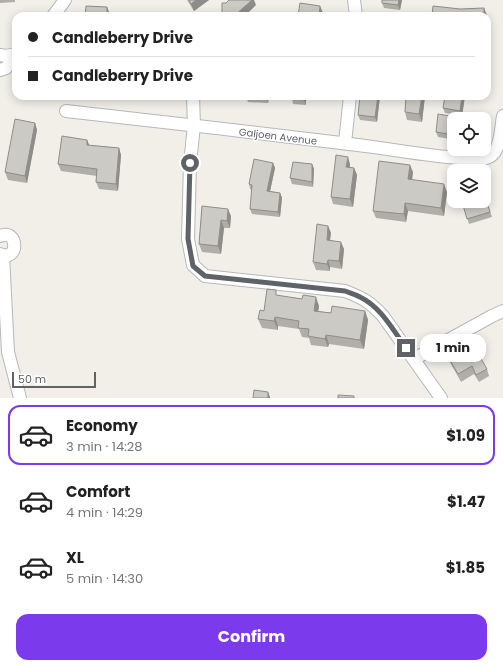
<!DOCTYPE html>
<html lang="en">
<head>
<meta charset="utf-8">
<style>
	body { margin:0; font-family:Poppins,sans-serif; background:#f6f6f6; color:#222; height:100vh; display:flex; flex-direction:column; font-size:15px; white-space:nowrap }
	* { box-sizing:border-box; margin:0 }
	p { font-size:13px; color:#767676 }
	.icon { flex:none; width:22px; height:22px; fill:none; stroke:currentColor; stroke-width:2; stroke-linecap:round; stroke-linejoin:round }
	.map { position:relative; height:398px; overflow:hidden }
	.drawer { display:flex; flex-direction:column; background:#fff; flex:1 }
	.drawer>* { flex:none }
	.top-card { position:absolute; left:12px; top:12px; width:479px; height:88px; border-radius:12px; box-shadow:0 2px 10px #0003; display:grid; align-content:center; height:88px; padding:0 16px; background:#fff }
	.controls { position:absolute; left:447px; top:112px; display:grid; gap:8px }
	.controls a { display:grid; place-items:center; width:44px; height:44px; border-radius:8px; background:#fff; box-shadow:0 2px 10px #0003; font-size:20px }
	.scale { position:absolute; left:12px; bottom:10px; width:84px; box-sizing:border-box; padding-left:4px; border:2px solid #5f6368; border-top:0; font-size:11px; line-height:14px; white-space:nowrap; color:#5f6368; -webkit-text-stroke:3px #fff; paint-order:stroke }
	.end { position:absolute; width:18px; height:18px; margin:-9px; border:5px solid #5f6368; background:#fff; box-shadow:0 0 0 2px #fff }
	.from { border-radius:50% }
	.bubble { position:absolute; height:28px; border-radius:12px; background:#fff; box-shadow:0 2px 10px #0003; font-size:13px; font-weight:700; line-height:28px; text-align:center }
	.top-card b { display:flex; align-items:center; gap:14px; height:38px; font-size:15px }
	.top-card b+b { border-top:1px solid #e0e0e0 }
	.top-card i { width:10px; height:10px; background:#222 }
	ul { padding:7px 0 0; list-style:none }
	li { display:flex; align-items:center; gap:12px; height:60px; margin:0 8px 6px; padding:0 8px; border:2px solid transparent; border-radius:12px }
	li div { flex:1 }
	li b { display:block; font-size:15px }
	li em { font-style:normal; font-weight:700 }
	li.active { border-color:#7c3aed }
	li>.icon { width:36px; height:36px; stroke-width:1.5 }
	.action { display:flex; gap:8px; margin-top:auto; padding:8px 16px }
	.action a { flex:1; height:46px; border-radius:12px; background:#7c3aed; color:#fff; font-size:16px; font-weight:700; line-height:46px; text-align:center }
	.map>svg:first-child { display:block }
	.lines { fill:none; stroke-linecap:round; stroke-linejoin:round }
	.street-casing { stroke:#b5b8bc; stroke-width:14 }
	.street { stroke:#fff; stroke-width:12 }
	.wall { fill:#afaea9 }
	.shaded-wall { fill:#8f8d8a }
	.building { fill:#cccac5; stroke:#8f8d8a }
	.route { stroke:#5f6368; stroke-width:5 }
	.labels { text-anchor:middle; stroke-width:3; stroke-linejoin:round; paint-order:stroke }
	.street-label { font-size:10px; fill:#5f6368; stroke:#fff }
</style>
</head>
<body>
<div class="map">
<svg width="503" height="398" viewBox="0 0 503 398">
	<rect width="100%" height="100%" fill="#f1efe8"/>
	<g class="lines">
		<defs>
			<g id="street">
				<polyline points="354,0 356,16"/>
				<polyline points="53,16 65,0"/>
				<polyline points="0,55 6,56 16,54"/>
				<polyline points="0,70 6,68 16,57"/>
				<path d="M193,96L194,126L190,163L188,239L193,265L205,276L345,291C363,298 370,302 383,316L441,398"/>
				<path d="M66,111C163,122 261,133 358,145C392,149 425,156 459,158C469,159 481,161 489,157C501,152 501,126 503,116"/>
				<polyline points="345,143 350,96"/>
				<path d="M0,236C19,228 19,263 0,254"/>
				<polyline points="3,255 8,352 20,398"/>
				<polyline points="414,359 492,316 503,311"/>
			</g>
		</defs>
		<!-- street casing -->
		<use href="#street" class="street-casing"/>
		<!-- street -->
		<use href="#street" class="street"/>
	</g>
	<!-- wall -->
	<g class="wall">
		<polygon points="0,0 15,0 15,2 0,3"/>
		<polygon points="187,0 209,0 194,11"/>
		<polygon points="402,0 400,10 384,8 382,3"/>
		<polygon points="269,96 268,103 248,102 246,97"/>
		<polygon points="292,96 306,96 306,105 293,104 292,99"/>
		<polygon points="380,96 377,122 360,120 358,115"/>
		<polygon points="425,96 422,122 407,120 405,112"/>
		<polygon points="445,96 465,96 462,116 445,113 443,108"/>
		<polygon points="452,121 450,139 438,137 436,132"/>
		<polygon points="35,123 37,130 27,183 8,180 5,172"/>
		<polygon points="87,140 89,145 119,148 121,155 118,191 99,189 96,182 97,176 61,171 58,164"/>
		<polygon points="273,163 275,168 270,191 280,193 282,198 280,217 252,214 250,209 252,190 250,189 249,184"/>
		<polygon points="312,164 314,169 313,187 292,184 290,178"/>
		<polygon points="350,164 350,167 354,168 357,175 353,207 333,204 331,197"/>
		<polygon points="413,172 412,180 447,192 444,216 408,211 406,222 376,218 373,211"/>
		<polygon points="485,196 492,217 469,224 463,205"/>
		<polygon points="202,206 231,216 230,228 224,228 221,254 202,252 199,244"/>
		<polygon points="328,226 331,233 330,240 344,249 342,269 330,267 330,271 316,270 313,262"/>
		<polygon points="278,295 319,306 318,311 331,313 365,311 368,320 364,349 329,344 328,347 311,345 309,338 302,337 299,329 278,326 278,330 262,328 258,319 264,311"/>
		<polygon points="444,350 487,369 489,376 479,382 474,374 461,382 447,357"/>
	</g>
	<!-- shaded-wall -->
	<g class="shaded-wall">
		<polygon points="196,0 209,0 194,11 191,4"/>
		<polygon points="252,0 254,0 256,5 245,16 234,16"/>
		<polygon points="399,0 402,0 400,10 398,5"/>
		<polygon points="320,6 323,13 322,16 319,16"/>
		<polygon points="107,7 109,12 109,16 107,16"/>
		<polygon points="484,8 487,15 486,16 484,16"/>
		<polygon points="267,96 269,96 268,103 267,98"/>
		<polygon points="304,96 306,96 306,105 304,100"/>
		<polygon points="378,96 380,96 377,122 375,117"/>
		<polygon points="422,96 425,96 422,122 419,114"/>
		<polygon points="462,96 465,96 462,116 460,111"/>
		<polygon points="450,116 452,121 450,139 448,134"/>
		<polygon points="35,123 37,130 27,183 25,176"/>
		<polygon points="87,140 90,147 87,145"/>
		<polygon points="119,148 121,155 118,191 116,184"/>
		<polygon points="348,157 350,164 349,174 346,167"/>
		<polygon points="273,163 275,168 269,196 267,191"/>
		<polygon points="312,164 314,169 313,187 312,182"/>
		<polygon points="410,165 413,172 411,187 408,179"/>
		<polygon points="354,168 357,175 353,207 350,199"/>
		<polygon points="444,184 447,192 444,216 441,208"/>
		<polygon points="280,193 282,198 280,217 278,212"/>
		<polygon points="405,203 408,211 406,222 404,214"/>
		<polygon points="228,209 231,216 230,228 227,221"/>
		<polygon points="221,220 224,228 221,254 218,246"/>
		<polygon points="328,226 331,233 329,247 327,240"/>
		<polygon points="341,242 344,249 342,269 339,261"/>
		<polygon points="328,260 330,267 330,271 327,264"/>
		<polygon points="316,297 319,306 317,320 314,311"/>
		<polygon points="365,311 368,320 364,349 360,340"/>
		<polygon points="275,317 278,326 278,330 274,321"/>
		<polygon points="326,335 329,344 328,347 325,339"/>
		<polygon points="268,392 270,397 270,398 268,398"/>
	</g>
	<!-- building -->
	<g class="building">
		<polygon points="189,0 196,0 191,4"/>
		<polygon points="229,0 252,0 234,16 222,16 222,3 226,3"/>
		<polygon points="382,0 399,0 398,5 382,3"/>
		<polygon points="300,3 320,6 319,16 298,16"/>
		<polygon points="86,6 107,7 107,16 85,16"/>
		<polygon points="433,6 460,9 484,8 484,16 432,16"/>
		<polygon points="246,96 267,96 267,98 246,97"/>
		<polygon points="292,96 304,96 304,100 292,99"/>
		<polygon points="360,96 378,96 375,117 358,115"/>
		<polygon points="406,96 422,96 419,114 405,112"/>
		<polygon points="445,96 462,96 460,111 443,108"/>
		<polygon points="438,114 450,116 448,134 436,132"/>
		<polygon points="15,119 35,123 25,176 5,172"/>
		<polygon points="62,136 87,140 87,145 119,148 116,184 96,182 97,169 58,164"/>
		<polygon points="336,155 348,157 346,167 354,168 350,199 331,197"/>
		<polygon points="254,159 273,163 267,191 280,193 278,212 250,209 252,185 249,184"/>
		<polygon points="379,161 410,165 408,179 444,184 441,208 405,203 404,214 373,211"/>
		<polygon points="293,162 312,164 312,182 290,178"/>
		<polygon points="484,196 485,196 490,212 467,219 463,205 467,204 467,201 484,201"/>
		<polygon points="202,206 228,209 227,221 221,220 218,246 199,244"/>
		<polygon points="317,224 328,226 327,240 341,242 339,261 328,260 327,264 313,262"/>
		<polygon points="267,289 276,290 276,295 302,299 303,295 316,297 314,311 331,313 332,306 365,311 360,340 326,335 325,339 308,336 309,329 298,328 299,321 275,317 274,321 258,319 260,310 264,311"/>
		<polygon points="468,336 487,369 476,375 472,366 458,374 444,350"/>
		<polygon points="254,390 268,392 268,398 253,398"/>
		<polygon points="338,395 354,396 354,398 338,398"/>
	</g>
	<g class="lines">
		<!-- route -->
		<path class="route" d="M190,163L188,239L193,266L205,276L345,291C350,293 355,294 360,297C381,307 393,330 406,348"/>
	</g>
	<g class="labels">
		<!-- street labels -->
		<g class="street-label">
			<text transform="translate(278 136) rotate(7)" y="4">Galjoen Avenue</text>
		</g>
	</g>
</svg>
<div class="controls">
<a><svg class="icon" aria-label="locate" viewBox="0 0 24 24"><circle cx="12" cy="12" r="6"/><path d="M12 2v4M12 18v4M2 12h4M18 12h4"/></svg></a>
<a><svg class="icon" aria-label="layers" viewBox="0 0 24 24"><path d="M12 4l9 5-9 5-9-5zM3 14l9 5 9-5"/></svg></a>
</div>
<div class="scale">50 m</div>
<i class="end from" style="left:190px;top:163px"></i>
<i class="end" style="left:406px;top:348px"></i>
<div class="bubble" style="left:420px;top:334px;width:66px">1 min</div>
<div class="top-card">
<b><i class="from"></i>Candleberry Drive</b>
<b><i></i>Candleberry Drive</b>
</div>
</div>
<section class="drawer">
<ul>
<li class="active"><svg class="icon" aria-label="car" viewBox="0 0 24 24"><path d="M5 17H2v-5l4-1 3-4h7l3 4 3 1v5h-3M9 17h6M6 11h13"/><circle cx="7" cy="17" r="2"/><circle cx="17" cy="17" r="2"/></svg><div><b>Economy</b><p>3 min · 14:28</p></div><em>$1.09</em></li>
<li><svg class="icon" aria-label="car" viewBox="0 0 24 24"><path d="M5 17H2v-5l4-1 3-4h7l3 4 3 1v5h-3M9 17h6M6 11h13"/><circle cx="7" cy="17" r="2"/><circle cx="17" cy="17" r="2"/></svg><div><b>Comfort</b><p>4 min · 14:29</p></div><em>$1.47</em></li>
<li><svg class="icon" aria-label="car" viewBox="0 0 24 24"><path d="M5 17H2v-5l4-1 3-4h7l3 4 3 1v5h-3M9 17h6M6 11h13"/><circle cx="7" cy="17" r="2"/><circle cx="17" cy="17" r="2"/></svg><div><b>XL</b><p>5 min · 14:30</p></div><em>$1.85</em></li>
</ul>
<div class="action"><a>Confirm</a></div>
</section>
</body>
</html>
